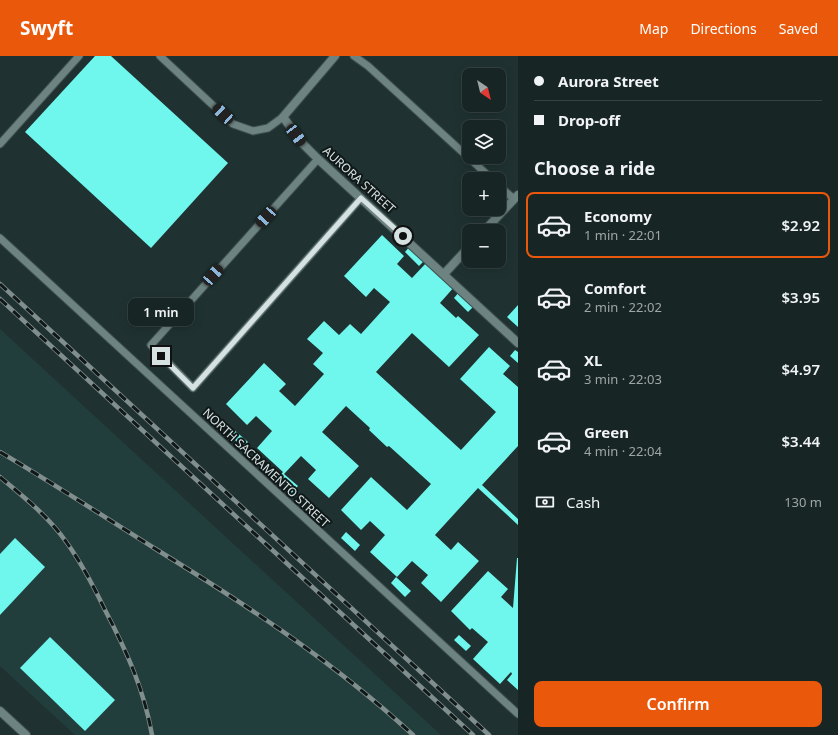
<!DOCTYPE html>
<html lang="en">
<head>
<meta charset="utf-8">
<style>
	body { margin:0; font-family:"Noto Sans",sans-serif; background:#202e2d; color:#f1f3f6; height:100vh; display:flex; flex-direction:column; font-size:15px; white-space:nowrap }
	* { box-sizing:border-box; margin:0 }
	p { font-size:13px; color:#9ea5a7 }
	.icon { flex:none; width:22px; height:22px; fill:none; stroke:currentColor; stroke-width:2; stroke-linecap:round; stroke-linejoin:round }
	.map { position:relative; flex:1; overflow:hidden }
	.side { display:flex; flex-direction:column; background:#172625; width:320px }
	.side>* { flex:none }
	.top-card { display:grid; align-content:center; height:88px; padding:0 16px; background:#172625 }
	.needle { width:26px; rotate:145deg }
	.fabs { position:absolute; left:462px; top:12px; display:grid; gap:8px }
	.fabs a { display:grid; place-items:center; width:44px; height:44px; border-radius:8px; background:#172625; box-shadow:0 2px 10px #0003,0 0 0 1px #364342; font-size:20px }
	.end { position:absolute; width:18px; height:18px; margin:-9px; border:5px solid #d6e2e1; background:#111; box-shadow:0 0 0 2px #111 }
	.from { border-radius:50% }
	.bubble { position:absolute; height:28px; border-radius:8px; background:#172625; box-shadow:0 2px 10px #0003,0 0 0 1px #364342; font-size:13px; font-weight:600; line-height:28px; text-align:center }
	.car { position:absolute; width:12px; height:24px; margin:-12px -6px; border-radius:5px; box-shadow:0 0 3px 1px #0007; background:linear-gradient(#222 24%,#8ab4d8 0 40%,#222 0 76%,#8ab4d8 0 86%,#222 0) }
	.top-card b { display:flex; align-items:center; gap:14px; height:38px; font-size:15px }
	.top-card b+b { border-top:1px solid #364342 }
	.top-card i { width:10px; height:10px; background:#f1f3f6 }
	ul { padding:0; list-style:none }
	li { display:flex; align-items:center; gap:12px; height:66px; margin:0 8px 6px; padding:0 8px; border:2px solid transparent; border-radius:8px }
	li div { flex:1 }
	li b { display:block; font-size:15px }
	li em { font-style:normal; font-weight:600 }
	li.on { border-color:#ea580c }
	li>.icon { width:36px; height:36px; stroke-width:1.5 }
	h2 { padding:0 16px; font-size:18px; line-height:48px }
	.pay { display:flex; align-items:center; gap:10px; height:44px; padding:0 16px; font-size:15px }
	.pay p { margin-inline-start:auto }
	.cta { display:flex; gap:8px; margin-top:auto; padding:8px 16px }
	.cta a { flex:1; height:46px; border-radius:8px; background:#ea580c; color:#fff; font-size:16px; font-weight:600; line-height:46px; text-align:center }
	header { display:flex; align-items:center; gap:24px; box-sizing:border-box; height:56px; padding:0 20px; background:#ea580c; color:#fff }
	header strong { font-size:19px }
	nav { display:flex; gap:22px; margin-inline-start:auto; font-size:14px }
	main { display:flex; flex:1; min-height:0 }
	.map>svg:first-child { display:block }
	.built { fill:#223e3c }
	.building { fill:#6ff6ed }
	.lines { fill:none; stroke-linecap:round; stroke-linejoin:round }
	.lane-casing { stroke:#3d4e4d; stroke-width:9 }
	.street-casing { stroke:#3d4e4d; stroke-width:10 }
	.lane { stroke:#6d8381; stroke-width:7 }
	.street { stroke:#6d8381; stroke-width:8 }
	.rail-casing { stroke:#808f8e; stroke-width:4.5 }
	.rail { stroke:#101818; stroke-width:3; stroke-dasharray:9; stroke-linecap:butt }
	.route { stroke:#d6e2e1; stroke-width:5 }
	.labels { text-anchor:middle; stroke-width:4; stroke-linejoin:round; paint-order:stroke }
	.street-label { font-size:12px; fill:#d6e2e1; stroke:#101818 }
</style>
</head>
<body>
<header>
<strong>Swyft</strong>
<nav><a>Map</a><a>Directions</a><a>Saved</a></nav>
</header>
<main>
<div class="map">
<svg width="518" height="679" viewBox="0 0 518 679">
	<rect width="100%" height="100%" fill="#1f3231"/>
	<!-- built -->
	<polygon class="built" points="0,273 441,679 75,679 0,610"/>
	<!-- building -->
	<g class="building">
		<polygon points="95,0 111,0 228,107 151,192 25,76"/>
		<polygon points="382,179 404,200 397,208 412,222 428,205 455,230 440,247 456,262 458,260 479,279 449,311 412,277 376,316 461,394 496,356 460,323 489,291 510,310 503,318 518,331 518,390 482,429 518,463 518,469 478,432 435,479 451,494 458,486 479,505 441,546 421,527 428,519 412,505 397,521 370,496 385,479 370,465 361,474 341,454 371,421 407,454 431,428 389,390 387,391 369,374 370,372 346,350 322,376 359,410 329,442 308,423 316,414 301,400 284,418 298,430 292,437 278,422 283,416 257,392 272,375 256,360 247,369 226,348 264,307 286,328 279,335 295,350 324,318 313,308 323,297 307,283 324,265 339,279 350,268 361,278 390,246 374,232 366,241 344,220"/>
		<polygon points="410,190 425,204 419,210 405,196"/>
		<polygon points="459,236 474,250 468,256 454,242"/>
		<polygon points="518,249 518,271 507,261"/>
		<polygon points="515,294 518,296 518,307 510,300"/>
		<polygon points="233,373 248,386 243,391 228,378"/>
		<polygon points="346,476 360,489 355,495 341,482"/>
		<polygon points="15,482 45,511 0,559 0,498"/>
		<polygon points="517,502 518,502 518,634 507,624 512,618 511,616 500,628 473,603 488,586 472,572 470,574 451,555 488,515 508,533 501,541 513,552"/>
		<polygon points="396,521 411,535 405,541 391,527"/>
		<polygon points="459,579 471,590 466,595 454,584"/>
		<polygon points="50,581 115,644 85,675 20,612"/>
	</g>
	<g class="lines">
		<defs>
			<g id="lane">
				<polyline points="160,0 233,68 253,75 268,72 283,61"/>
				<polyline points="354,0 368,10 492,123"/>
				<polyline points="0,88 79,0"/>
				<polyline points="318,103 151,289 193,332 361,142"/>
				<polyline points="499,130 514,143"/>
				<polyline points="0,182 518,658"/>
			</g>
			<g id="street">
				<polyline points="335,0 283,61 303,88 318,103 518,287"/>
				<polyline points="484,175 518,139"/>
				<polyline points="444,218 469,191"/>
				<polyline points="0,655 26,679"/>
			</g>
		</defs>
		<!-- lane casing -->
		<use href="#lane" class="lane-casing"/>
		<!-- street casing -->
		<use href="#street" class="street-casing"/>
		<!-- lane -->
		<use href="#lane" class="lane"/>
		<!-- street -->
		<use href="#street" class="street"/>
		<defs>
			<g id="rail">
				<polyline points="0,228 489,679"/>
				<polyline points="0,243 473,679"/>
				<path d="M0,396C52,427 103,460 154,492C245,548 334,606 413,679"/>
				<path d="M0,421C24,441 49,461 67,487C82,508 94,531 105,554C126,594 144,633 152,679"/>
			</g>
		</defs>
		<!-- rail casing -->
		<use href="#rail" class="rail-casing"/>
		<!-- rail -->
		<use href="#rail" class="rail"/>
	</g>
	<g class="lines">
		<!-- route -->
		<polyline class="route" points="161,300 193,332 361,142 403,180"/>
	</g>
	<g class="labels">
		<!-- street labels -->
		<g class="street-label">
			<text transform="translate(359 124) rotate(42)" y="4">AURORA STREET</text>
			<text transform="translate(266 412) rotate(43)" y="4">NORTH SACRAMENTO STREET</text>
		</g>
	</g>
</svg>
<div class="fabs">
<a><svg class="needle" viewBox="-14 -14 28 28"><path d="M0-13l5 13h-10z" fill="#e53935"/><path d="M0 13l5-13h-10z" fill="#9ea5a7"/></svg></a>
<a><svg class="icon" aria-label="layers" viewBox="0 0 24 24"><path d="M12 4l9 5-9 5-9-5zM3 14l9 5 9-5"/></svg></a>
<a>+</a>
<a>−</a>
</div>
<i class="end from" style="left:403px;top:180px"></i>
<i class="end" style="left:161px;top:300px"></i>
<div class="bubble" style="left:128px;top:242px;width:66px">1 min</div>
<i class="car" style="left:223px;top:58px;rotate:313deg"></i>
<i class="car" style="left:296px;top:79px;rotate:143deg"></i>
<i class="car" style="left:266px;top:161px;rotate:222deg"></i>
<i class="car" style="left:213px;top:219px;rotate:42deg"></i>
</div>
<section class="side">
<div class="top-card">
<b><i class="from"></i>Aurora Street</b>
<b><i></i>Drop-off</b>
</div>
<h2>Choose a ride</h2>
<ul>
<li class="on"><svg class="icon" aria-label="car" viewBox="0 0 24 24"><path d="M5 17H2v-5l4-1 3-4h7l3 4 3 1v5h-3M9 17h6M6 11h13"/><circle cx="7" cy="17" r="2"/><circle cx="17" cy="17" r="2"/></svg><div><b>Economy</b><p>1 min · 22:01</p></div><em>$2.92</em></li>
<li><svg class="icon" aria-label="car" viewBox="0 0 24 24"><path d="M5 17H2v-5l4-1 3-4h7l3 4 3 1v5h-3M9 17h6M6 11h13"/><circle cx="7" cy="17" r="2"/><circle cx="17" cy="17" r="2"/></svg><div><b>Comfort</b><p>2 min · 22:02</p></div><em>$3.95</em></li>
<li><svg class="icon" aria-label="car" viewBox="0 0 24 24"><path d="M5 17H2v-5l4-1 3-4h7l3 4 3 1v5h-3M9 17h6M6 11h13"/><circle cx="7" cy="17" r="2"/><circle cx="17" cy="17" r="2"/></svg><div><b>XL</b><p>3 min · 22:03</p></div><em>$4.97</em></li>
<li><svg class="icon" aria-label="car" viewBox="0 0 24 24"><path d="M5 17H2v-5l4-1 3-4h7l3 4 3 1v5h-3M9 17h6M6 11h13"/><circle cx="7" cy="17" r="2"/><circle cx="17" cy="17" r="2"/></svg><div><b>Green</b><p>4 min · 22:04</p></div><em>$3.44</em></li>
</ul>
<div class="pay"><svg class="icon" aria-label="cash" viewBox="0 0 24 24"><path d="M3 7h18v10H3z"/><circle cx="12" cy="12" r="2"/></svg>Cash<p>130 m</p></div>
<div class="cta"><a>Confirm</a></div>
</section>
</main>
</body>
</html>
